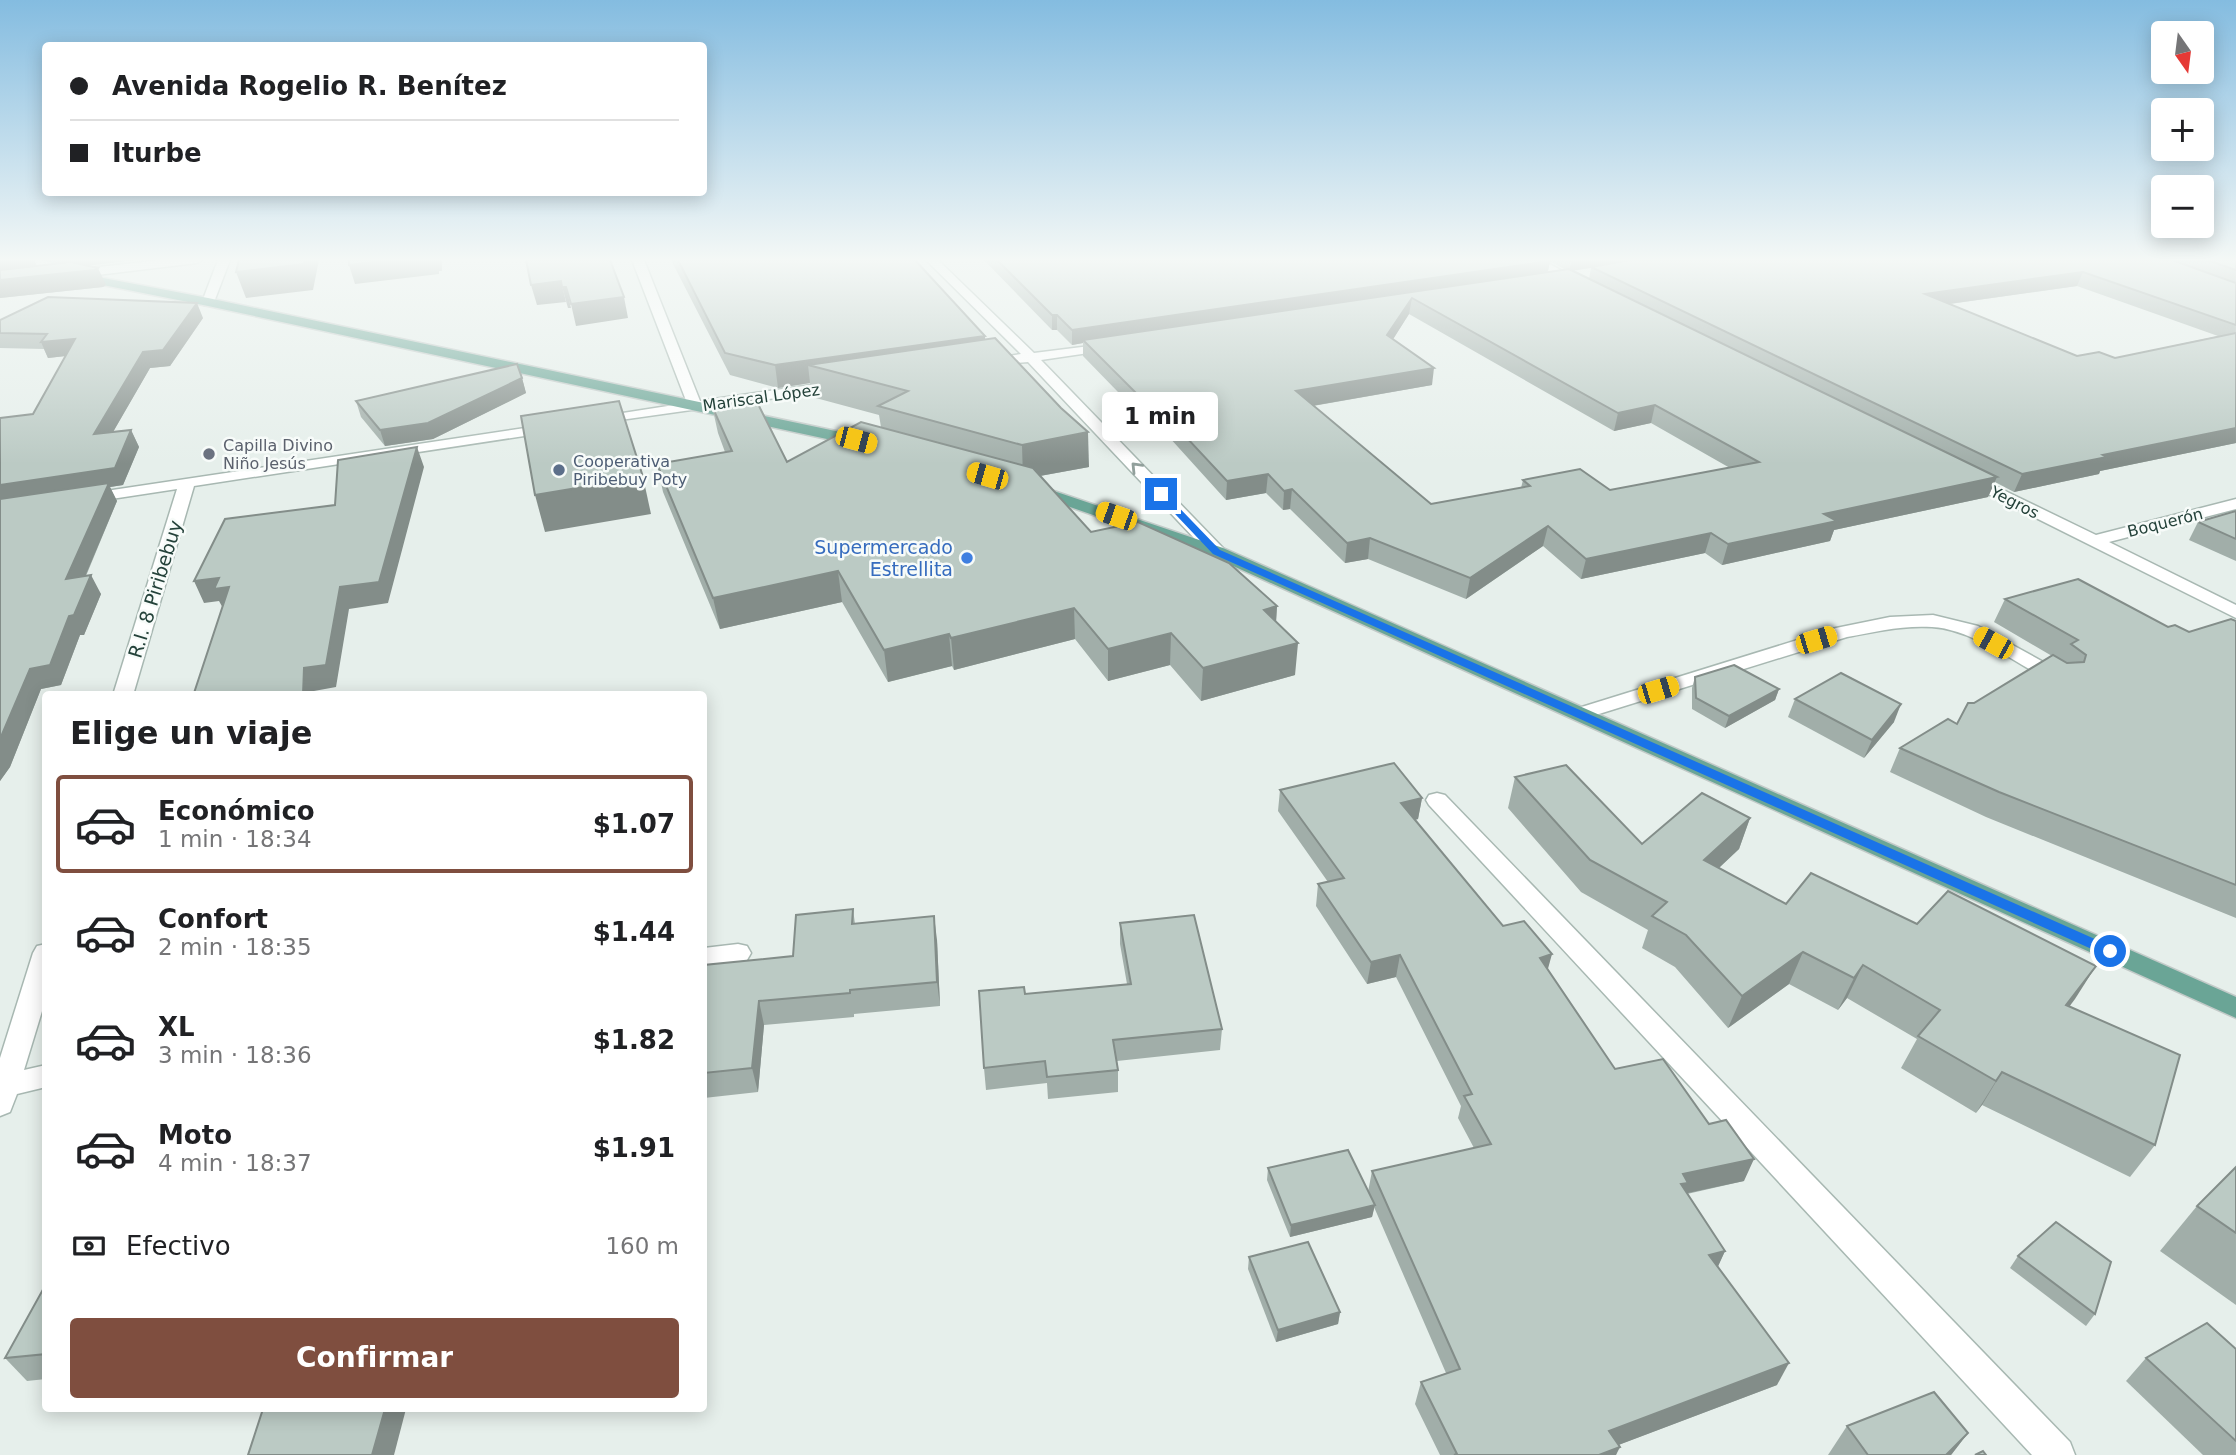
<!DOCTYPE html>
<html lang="es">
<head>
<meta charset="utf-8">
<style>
	body { margin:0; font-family:"DejaVu Sans",sans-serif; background:#f6f6f6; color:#202124; height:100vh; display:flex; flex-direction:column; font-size:26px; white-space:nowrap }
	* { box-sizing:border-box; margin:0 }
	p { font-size:23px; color:#757577 }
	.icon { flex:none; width:38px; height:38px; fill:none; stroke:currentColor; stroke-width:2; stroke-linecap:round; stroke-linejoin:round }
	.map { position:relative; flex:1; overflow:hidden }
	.drawer { position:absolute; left:42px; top:691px; width:665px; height:721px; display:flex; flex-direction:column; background:#fff; border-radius:7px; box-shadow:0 4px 18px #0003 }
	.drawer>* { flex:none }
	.hud { position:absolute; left:42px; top:42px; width:665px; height:154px; border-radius:7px; box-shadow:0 4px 18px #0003; display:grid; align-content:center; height:154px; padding:0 28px; background:#fff }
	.needle { width:46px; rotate:166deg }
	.fabs { position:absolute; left:2151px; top:21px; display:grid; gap:14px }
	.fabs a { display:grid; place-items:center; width:63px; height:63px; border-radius:7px; background:#fff; box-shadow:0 4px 18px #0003; font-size:35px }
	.end { position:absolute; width:32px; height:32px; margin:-16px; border:9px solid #1a73e8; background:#fff; box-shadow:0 0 0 4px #fff }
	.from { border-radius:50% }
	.bubble { position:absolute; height:49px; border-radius:7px; background:#fff; box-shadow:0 4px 18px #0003; font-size:23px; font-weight:600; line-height:49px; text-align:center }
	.car { position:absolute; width:21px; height:42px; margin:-21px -10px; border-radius:9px; box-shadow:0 0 5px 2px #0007; background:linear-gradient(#f5c518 24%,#345 0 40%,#f5c518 0 76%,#345 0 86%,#f5c518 0) }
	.hud b { display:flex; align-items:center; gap:24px; height:66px; font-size:26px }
	.hud b+b { border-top:2px solid #e0e0e0 }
	.hud i { width:18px; height:18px; background:#202124 }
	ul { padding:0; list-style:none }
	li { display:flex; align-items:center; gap:21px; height:98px; margin:0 14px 10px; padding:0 14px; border:4px solid transparent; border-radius:7px }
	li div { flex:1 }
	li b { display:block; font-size:26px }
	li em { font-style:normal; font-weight:600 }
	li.selected { border-color:#7f4e3f }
	li>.icon { width:63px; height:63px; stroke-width:1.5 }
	h2 { padding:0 28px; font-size:32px; line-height:84px }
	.pay { display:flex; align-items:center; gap:18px; height:77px; padding:0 28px; font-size:26px }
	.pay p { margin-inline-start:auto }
	.cta { display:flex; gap:14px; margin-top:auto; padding:14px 28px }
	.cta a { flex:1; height:80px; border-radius:7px; background:#7f4e3f; color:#fff; font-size:28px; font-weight:600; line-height:80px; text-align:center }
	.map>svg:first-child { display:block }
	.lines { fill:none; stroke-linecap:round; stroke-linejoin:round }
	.minor-casing { stroke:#a8b8b2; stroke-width:3 }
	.major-casing { stroke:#c2cac8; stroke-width:3 }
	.minor { fill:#fff; fill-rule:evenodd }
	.major { fill:#6aa596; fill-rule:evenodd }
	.wall { fill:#a1aea9; fill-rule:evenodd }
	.shaded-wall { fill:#838d89 }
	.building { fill:#bbcac4; stroke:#838d89; stroke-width:2; fill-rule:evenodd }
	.oneway { stroke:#92a09c }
	.route { fill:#1a73e8 }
	.worship-dot { fill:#6b7280; stroke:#f7fbf9; stroke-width:2.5 }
	.service-dot { fill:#5c6f8a; stroke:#f7fbf9; stroke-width:2.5 }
	.shop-dot { fill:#3f7fe0; stroke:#f7fbf9; stroke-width:2.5 }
	.labels { text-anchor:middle; stroke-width:5; stroke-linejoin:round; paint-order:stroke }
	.far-street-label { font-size:16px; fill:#24423a; stroke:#f7fbf9 }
	.far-worship-label { font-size:16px; fill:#5b616d; stroke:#f7fbf9; text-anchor:start }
	.far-service-label { font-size:16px; fill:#4e5e75; stroke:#f7fbf9; text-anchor:start }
	.shop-label { font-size:19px; fill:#366cbe; stroke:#f7fbf9; text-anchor:end }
	.street-label { font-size:19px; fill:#24423a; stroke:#f7fbf9 }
</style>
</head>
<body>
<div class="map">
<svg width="2236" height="1455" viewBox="0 0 2236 1455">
	<rect width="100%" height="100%" fill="#e6efeb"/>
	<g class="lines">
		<defs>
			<g id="minor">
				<polygon points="162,260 202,260 197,263 72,278 66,274 72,270"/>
				<polygon points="218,260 230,260 214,302 204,305 202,302"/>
				<polygon points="632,260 644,260 700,401 839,381 846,385 839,389 592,424 590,421 597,417 687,403"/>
				<polygon points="926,260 938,260 1034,353 1114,343 1114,349 1109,350 1041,360 1223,548 1226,552 1223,556 1211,556 1028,362 984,366 984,360 1021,354"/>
				<polygon points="1527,260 1542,260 1587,284 1577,287"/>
				<polygon points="552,424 559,428 557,431 194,486 133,695 113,695 177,489 85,503 79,501 77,498 79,495"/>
				<polygon points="1966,472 2096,535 2236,499 2236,509 2109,542 2236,605 2236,618 1960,480 1958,477"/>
				<path d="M1933,615L1978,626L2067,675L2070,679L2067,683H2053C2018,664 1972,629 1932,627C1903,625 1874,632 1847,637L1586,718H1572L1569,714L1572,710L1836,628L1890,617Z"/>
				<polygon points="1437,793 1445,795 2070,1442 2075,1455 2032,1455 1429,805 1426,800 1429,795"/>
				<polygon points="46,944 46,998 24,1070 46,1065 46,1087 17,1094 10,1112 0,1116 0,1058 33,953 37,946"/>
				<polygon points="738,944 747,946 751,953 747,960 704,966 704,948"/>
			</g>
			<g id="major">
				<polygon points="77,273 208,298 864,437 872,442 864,447 208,306 73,279 73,275"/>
				<polygon points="1033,484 1223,548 2236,997 2236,1018 1211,556 1027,492 1025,489 1027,486"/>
			</g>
		</defs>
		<!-- minor casing -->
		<use href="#minor" class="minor-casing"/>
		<!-- major casing -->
		<use href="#major" class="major-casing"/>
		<!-- minor -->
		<use href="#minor" class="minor"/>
		<!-- major -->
		<use href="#major" class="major"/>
	</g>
	<!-- wall -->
	<g class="wall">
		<polygon points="0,260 34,260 37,266 56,264 39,260 135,260 87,266 106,285 103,287 0,298"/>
		<polygon points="671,260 915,260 985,336 985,340 1089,467 1040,476 1091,532 1277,606 1276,622 1295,675 1201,701 1170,665 1108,681 1075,639 954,670 952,666 888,682 842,602 720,629 663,492 657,464 725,452 718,433 712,406 787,462 881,427 879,415 812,397 810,383 778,388 730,375"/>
		<path d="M984,260H2236V443L2100,471L2099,474L2014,492L1995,482L1988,497L1834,530L1830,541L1722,565L1705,553L1581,579L1543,546L1466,599L1368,559L1345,563L1290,509L1283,510L1266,493L1226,500L1159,426L1152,427L1083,356V343L1072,345L1057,330H1052ZM1550,261L1566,270L1548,272ZM1591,268L1589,279L1572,271ZM2077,286L2218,336L2115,358L2077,356L1950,304ZM1409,314L1614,431L1651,423L1730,468L1610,490L1523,480L1521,488L1431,504L1313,406L1432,385L1393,339Z"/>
		<polygon points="203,318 170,366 150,368 113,432 131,430 139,447 123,485 110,487 117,501 86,576 101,594 84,635 80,635 61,685 41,689 10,767 0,781 0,418 33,414 66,356 48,358 44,349 0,348 0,320"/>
		<polygon points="522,378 526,393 433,439 385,446 361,417 356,401"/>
		<polygon points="2236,511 2236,561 2189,540 2198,522"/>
		<polygon points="2005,599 2168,627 2189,632 2236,621 2236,918 1986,817 1890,772 1900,748 1957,724 1974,703 2052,656 1994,622"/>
		<polygon points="1695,677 1779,689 1775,700 1725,728 1692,709 1692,688"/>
		<polygon points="1795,699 1894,722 1864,758 1788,717"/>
		<polygon points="1515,777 1642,844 1750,818 1739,849 1719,868 1786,904 1917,924 2096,966 2069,1006 2155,1145 2130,1177 1982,1105 1976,1113 1901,1068 1917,1039 1847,998 1838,1010 1789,984 1728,1028 1675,967 1642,948 1648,930 1581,892 1508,808"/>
		<polygon points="1280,790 1422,798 1418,819 1415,820 1503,926 1548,970 1615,1069 1744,1181 1687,1194 1725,1251 1718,1266 1777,1385 1618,1445 1616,1455 1440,1455 1415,1404 1421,1382 1446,1373 1374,1207 1372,1217 1290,1237 1267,1180 1268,1168 1368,1192 1372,1171 1474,1148 1458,1118 1461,1106 1396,977 1367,984 1316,906 1318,884 1328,882 1278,811"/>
		<polygon points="853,909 855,924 937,940 940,1006 854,1014 854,1017 764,1025 758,1092 704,1098 704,965 793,956"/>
		<polygon points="1120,923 1222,1029 1220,1050 1117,1061 1118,1070 1118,1092 1048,1099 1047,1083 986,1090 984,1068 1025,994 1127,984 1120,944"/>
		<polygon points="2236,1167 2236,1305 2160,1251 2197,1206"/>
		<polygon points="2018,1256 2095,1314 2086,1326 2010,1268"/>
		<polygon points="1249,1257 1340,1312 1338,1324 1276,1342 1248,1269"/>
		<polygon points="46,1284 46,1379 27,1381 5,1358"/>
		<polygon points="2236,1349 2236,1455 2203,1455 2126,1381 2146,1358"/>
		<polygon points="1847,1426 1968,1433 1951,1455 1828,1455"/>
	</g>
	<!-- shaded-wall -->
	<g class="shaded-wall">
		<polygon points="0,260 34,260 39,271 0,275"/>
		<polygon points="69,260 135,260 72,267"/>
		<polygon points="305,260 319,260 313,290 246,298 236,272"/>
		<polygon points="392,260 442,260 442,271 439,271 439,274 355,284 349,265"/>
		<polygon points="1572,260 1641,260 1569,271"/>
		<polygon points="1550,261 1547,275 1083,340 1083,343 1072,345 1072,330"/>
		<polygon points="98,268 106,285 103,287 0,298 0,280"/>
		<polygon points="2083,272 2077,286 1920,308 1925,294"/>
		<polygon points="561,281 566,302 537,305 531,285"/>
		<polygon points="562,287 566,287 571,308 568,308"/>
		<polygon points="624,297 628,318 576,326 571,304"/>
		<polygon points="1412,298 1409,314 1385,352 1387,335"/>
		<polygon points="197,303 203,318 170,366 150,368 102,451 94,434 143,352"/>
		<rect x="1052" y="315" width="5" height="15"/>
		<polygon points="985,336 986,357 808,365 810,383 778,388 775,365"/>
		<polygon points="75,339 83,354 48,358 41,342"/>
		<polygon points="1434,368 1432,385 1294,409 1296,391"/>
		<polygon points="522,378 526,393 433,439 385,446 380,430"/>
		<polygon points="1655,405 1651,423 1614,431 1618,413"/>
		<polygon points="1159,408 1159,426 1152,427 1152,409"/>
		<polygon points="2236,428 2236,443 2100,471 2099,474 2014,492 2022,474 2103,455"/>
		<polygon points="131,430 139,447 123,485 110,487 117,501 76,598 0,504 0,485"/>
		<polygon points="1088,432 1089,467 1023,479 1022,445"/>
		<polygon points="417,447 424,467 388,603 349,609 336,687 314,691 314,695 303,695 304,668 340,587"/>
		<polygon points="1268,474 1266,493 1226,500 1227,481"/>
		<polygon points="643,477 651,514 545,532 535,495"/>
		<polygon points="1997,477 1988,497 1834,530 1830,541 1722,565 1728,544 1824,514"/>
		<polygon points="1292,489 1290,509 1283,510 1284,491"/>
		<polygon points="1548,526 1543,546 1466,599 1470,578"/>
		<polygon points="1711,533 1705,553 1581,579 1586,559"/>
		<polygon points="1370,538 1368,559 1345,563 1347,543"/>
		<polygon points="838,571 842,602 720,629 713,598"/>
		<polygon points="91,575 101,594 84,635 80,635 61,685 41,689 10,767 0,781 0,739 30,669"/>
		<polygon points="219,578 229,587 224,610 219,601 204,603 194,581"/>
		<polygon points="1277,606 1275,638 1264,610"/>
		<polygon points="1074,608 1075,639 954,670 951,638"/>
		<polygon points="1171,633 1170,665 1108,681 1108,649"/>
		<polygon points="949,634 952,666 888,682 884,650"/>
		<polygon points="1298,643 1295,675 1201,701 1203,668"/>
		<polygon points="1779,689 1775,700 1725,728 1729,716"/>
		<polygon points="1901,704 1894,722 1864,758 1872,740"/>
		<polygon points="1422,798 1418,819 1398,824 1401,803"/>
		<polygon points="1750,818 1739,849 1693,892 1704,860"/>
		<polygon points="934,916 937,940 940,1006 937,982"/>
		<polygon points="1803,952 1789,984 1728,1028 1742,996"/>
		<polygon points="1552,954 1546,976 1540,958"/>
		<polygon points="1400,955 1396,977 1367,984 1371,962"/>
		<polygon points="1863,965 1847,998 1838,1010 1854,978"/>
		<polygon points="2096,966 2075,999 2046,1038 2066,1005"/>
		<polygon points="759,1001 764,1025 758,1092 752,1068"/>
		<polygon points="2002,1072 1982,1105 1976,1113 1996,1081"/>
		<polygon points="1754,1159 1744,1181 1683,1194 1679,1205 1683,1174"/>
		<polygon points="1375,1205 1372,1217 1290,1237 1291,1225"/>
		<polygon points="1725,1251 1715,1273 1709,1255"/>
		<polygon points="1340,1312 1338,1324 1276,1342 1278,1330"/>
		<polygon points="1789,1363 1777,1385 1600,1452 1609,1431"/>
		<polygon points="385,1409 406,1409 394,1455 372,1455"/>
		<polygon points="1968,1433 1951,1455 1946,1455"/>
		<polygon points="1620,1447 1616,1455 1599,1455"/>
	</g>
	<!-- building -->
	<g class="building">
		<polygon points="239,260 305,260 304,264 236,272"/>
		<polygon points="349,260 392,260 349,265"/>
		<polygon points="526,260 610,260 624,297 571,304 566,287 562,287 561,281 531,285"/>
		<polygon points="678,260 915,260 985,336 775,365 725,353"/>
		<polygon points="997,260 1550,260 1550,261 1072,330 1057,315 1052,315"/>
		<polygon points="1630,260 2172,260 2236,283 2236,325 2083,272 1925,294 2077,356 2099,352 2115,358 2236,333 2236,428 2103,455 2107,457 2022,474 1591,267"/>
		<polygon points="2207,260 2236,260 2236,270"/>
		<polygon points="71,262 98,268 95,270 0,280 0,270"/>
		<path d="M1569,269L1997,477L1824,514L1837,521L1728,544L1711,533L1586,559L1548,526L1470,578L1370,538L1347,543L1292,489L1284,491L1268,474L1227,481L1159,408L1152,409L1083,340ZM1412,298L1618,413L1655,405L1759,462L1610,490L1580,469L1523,480L1530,486L1431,504L1296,391L1434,368L1387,335Z"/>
		<polygon points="48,297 197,303 163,350 143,352 94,434 131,430 115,468 0,485 0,418 33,414 75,339 41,342 47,334 0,333 0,320"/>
		<polygon points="995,338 1061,408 1088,432 1022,445 878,406 908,391 808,365"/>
		<polygon points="517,364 522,378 428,423 380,430 356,401"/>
		<polygon points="756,400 787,462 861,422 1033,468 1091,532 1138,522 1229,563 1277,606 1264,610 1298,643 1203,668 1171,633 1108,649 1074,608 951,638 949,634 884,650 838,571 713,598 657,464 732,451 712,406"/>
		<polygon points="619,401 643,477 535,495 521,416"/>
		<polygon points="417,447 379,582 340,587 326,665 304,668 303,695 191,695 191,693 194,693 229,587 214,589 219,578 194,581 225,519 335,505 338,460"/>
		<polygon points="109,483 66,579 91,575 74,615 69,616 50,665 30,669 0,739 0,499"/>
		<polygon points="2236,511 2236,539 2198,522"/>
		<polygon points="2078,579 2168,627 2175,625 2189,632 2231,619 2236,621 2236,885 1999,792 1900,748 1948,719 1957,724 1968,703 1974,703 2053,655 2067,663 2084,662 2086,655 2071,644 2078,640 2005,599"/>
		<polygon points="1734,665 1779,689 1729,716 1696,698 1695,677"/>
		<polygon points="1841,673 1901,704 1872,740 1795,699"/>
		<polygon points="1394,763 1422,798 1401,803 1503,926 1524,921 1552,954 1540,958 1615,1069 1663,1059 1709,1124 1726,1120 1754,1159 1683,1174 1688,1183 1681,1184 1725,1251 1709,1255 1789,1363 1609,1431 1620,1447 1599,1455 1454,1455 1457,1454 1421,1382 1460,1369 1372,1171 1491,1144 1464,1096 1472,1094 1400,955 1371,962 1318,884 1344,878 1280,790"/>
		<polygon points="1566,765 1642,844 1702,793 1750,818 1704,860 1786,904 1811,873 1917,924 1948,891 2096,966 2066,1005 2180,1055 2155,1145 2002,1072 1996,1081 1918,1036 1940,1010 1863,965 1854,978 1803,952 1742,996 1686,935 1652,916 1667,902 1590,860 1515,777"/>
		<polygon points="853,909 852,924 934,916 937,982 850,990 850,993 759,1001 752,1068 704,1073 704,965 793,956 796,915"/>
		<polygon points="1194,915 1222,1029 1113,1040 1118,1070 1047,1077 1045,1061 984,1068 979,991 1024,987 1025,994 1131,984 1120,923"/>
		<polygon points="1348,1150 1375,1205 1291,1225 1268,1168"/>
		<polygon points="2236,1167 2236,1233 2197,1206"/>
		<polygon points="2056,1222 2111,1262 2095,1314 2018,1256"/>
		<polygon points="1308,1242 1340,1312 1278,1330 1249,1257"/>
		<polygon points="46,1284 46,1354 5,1358"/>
		<polygon points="2207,1323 2236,1349 2236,1441 2146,1358"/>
		<polygon points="1934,1392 1968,1433 1946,1455 1868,1455 1847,1426"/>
		<polygon points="263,1409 385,1409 372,1455 248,1455"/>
		<polygon points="1983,1451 1986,1455 1975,1455"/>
	</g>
	<!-- one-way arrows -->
	<defs><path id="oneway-chevron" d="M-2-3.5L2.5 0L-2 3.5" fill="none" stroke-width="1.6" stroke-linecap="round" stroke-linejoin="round" transform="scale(1.75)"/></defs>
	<use class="oneway" href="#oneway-chevron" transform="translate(1136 467) rotate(-134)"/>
	<!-- sky -->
	<linearGradient id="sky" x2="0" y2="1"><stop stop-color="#84bce0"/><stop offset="0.56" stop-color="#f4f8f6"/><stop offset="1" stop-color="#f4f8f6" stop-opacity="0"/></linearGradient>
	<rect width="2236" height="464" fill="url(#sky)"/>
	<!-- route -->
	<polygon class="route" points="1158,492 1164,492 1220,550 2115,948 2117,951 2115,955 2105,955 1213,554 1158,496"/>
	<!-- markers -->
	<circle class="worship-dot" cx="209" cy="454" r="7"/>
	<circle class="service-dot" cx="559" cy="470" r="7"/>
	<circle class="shop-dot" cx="967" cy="558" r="7"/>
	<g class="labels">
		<!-- far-street labels -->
		<g class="far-street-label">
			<text transform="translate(761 397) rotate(-8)" y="6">Mariscal López</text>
			<text transform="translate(2015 502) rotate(27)" y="6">Yegros</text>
			<text transform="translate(2165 522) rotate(-14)" y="6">Boquerón</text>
		</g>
		<!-- far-worship labels -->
		<g class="far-worship-label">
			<text x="223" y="451">Capilla Divino<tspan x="223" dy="18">Niño Jesús</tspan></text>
		</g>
		<!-- far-service labels -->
		<g class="far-service-label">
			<text x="573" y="467">Cooperativa<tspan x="573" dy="18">Piribebuy Poty</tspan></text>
		</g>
		<!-- shop labels -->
		<g class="shop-label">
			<text x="953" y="554">Supermercado<tspan x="953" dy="22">Estrellita</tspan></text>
		</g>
		<!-- street labels -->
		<g class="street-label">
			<text transform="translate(155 589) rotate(-73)" y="7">R.I. 8 Piribebuy</text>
		</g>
	</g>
</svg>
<div class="fabs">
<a><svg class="needle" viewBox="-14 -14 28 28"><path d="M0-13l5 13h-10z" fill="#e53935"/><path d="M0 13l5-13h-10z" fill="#757577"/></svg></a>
<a>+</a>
<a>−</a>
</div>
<i class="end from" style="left:2110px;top:951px"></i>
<i class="end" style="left:1161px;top:494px"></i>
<div class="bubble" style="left:1102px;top:392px;width:116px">1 min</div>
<i class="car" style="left:856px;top:440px;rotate:105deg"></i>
<i class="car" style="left:987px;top:476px;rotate:286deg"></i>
<i class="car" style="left:1116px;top:516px;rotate:289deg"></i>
<i class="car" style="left:1816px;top:640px;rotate:73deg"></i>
<i class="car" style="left:1993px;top:643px;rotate:299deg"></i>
<i class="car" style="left:1658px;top:690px;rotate:73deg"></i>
<div class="hud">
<b><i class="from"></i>Avenida Rogelio R. Benítez</b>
<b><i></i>Iturbe</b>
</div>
<section class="drawer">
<h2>Elige un viaje</h2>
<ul>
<li class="selected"><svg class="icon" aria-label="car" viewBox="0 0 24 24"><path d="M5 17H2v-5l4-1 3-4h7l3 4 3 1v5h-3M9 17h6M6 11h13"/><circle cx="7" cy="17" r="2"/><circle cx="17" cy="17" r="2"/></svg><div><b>Económico</b><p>1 min · 18:34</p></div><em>$1.07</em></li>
<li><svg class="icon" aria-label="car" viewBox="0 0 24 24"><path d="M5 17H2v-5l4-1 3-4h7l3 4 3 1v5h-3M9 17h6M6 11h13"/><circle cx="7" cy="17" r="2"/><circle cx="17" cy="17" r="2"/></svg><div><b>Confort</b><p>2 min · 18:35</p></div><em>$1.44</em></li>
<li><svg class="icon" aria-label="car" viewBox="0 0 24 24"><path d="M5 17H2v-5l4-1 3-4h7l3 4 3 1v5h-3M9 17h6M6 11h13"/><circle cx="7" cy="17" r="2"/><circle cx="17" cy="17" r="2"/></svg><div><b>XL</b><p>3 min · 18:36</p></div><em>$1.82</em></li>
<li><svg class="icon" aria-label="car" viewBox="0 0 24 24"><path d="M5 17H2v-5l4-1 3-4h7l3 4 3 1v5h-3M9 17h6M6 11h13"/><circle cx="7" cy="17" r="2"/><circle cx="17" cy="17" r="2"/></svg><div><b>Moto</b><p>4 min · 18:37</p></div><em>$1.91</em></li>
</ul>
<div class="pay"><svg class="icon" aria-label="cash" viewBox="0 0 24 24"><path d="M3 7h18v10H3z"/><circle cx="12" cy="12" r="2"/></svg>Efectivo<p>160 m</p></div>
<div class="cta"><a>Confirmar</a></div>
</section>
</div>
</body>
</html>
